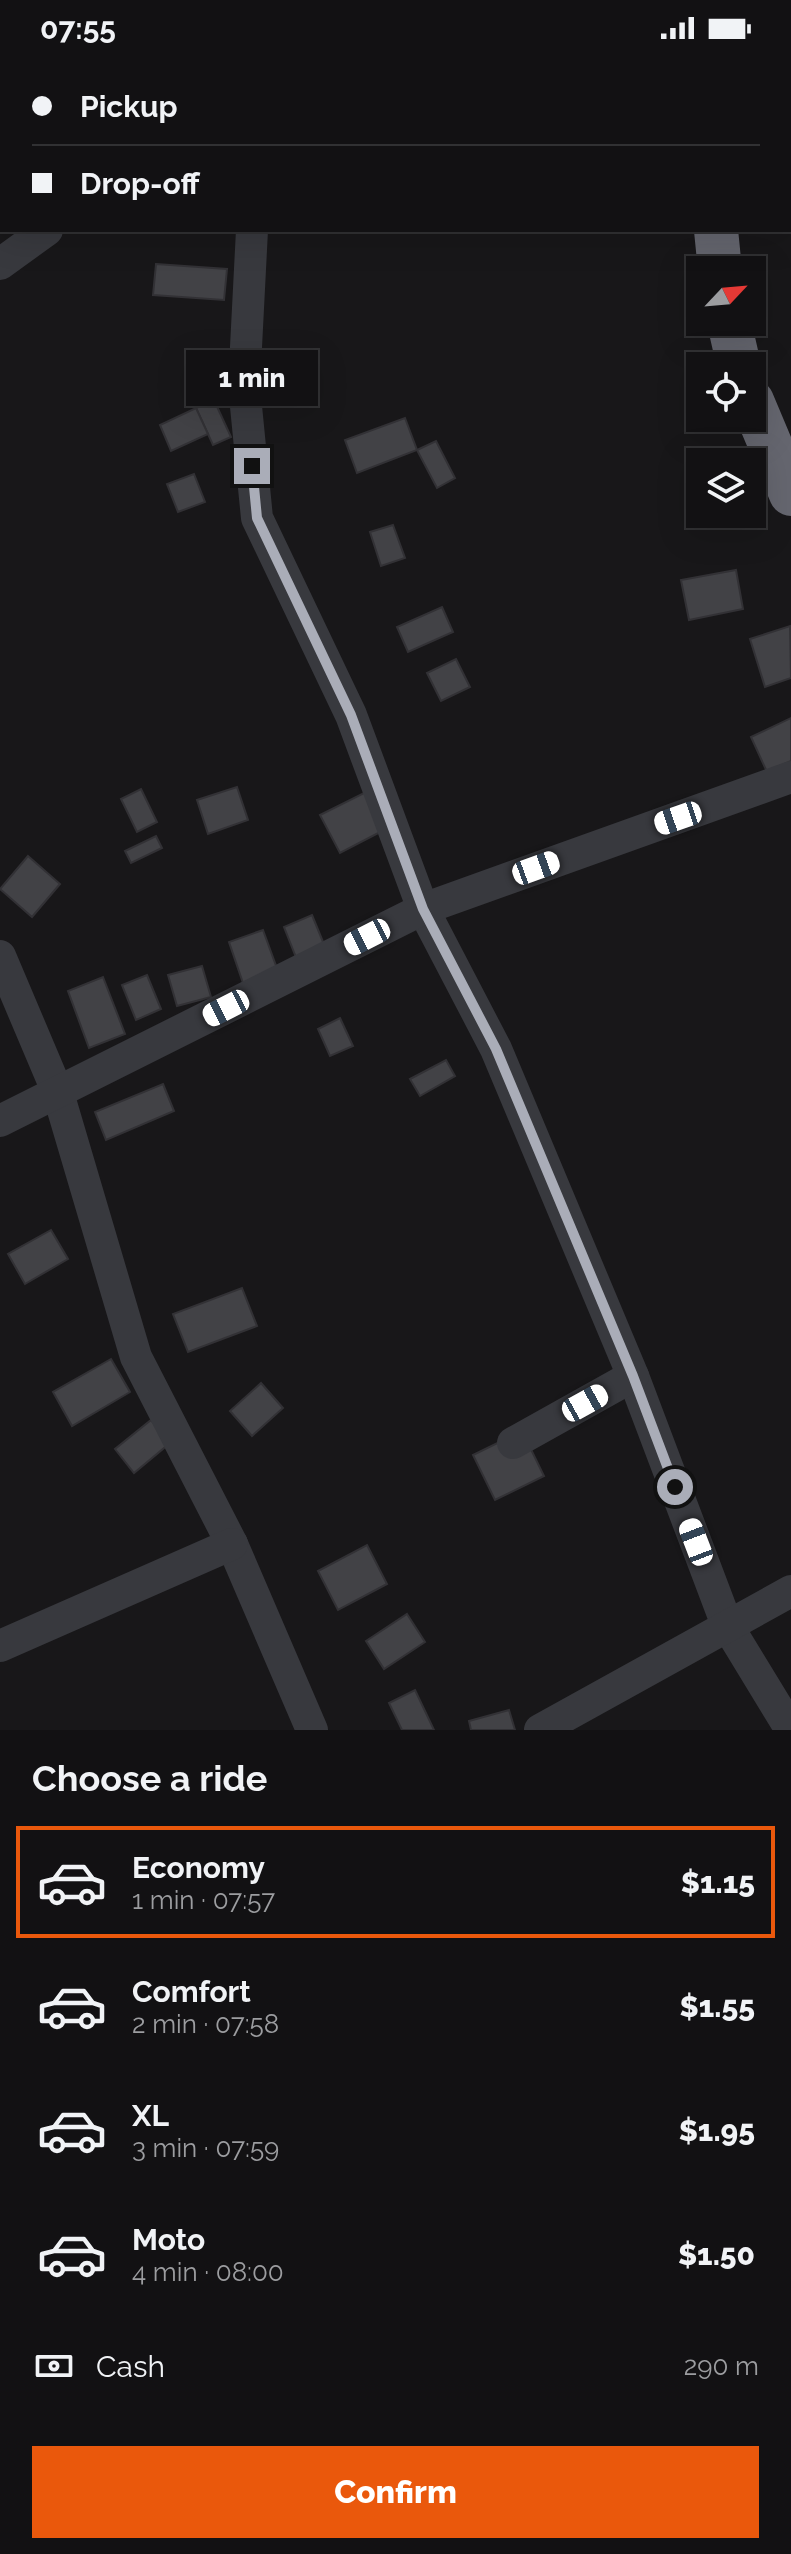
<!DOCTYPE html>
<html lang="en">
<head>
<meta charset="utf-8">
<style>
	body { margin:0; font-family:Raleway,sans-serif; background:#1f1f21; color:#f1f3f6; height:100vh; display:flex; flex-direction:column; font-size:30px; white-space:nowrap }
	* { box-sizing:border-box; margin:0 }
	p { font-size:26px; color:#9c9da0 }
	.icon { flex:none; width:44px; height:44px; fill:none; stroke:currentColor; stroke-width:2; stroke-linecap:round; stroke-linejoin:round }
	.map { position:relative; height:1674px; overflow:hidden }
	.side { display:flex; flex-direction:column; background:#121113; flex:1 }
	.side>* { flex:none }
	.top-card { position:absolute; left:0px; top:0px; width:792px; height:176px; box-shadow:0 8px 32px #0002,0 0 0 2px #313133; display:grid; align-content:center; height:176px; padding:0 32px; background:#121113 }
	.needle { width:52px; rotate:64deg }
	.controls { position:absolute; left:686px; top:200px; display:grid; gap:16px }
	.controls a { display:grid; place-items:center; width:80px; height:80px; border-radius:0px; background:#121113; box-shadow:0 8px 32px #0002,0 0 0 2px #313133; font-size:40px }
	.end { position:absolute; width:36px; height:36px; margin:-18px; border:10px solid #aaadb8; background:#111; box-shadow:0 0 0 4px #111 }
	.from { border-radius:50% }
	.bubble { position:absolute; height:56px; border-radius:0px; background:#121113; box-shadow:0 8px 32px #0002,0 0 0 2px #313133; font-size:26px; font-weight:800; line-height:56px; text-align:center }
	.car { position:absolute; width:24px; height:48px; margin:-24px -12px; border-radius:10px; box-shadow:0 0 6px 2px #0007; background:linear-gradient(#fff 24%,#345 0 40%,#fff 0 76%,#345 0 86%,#fff 0) }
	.top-card b { display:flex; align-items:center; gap:28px; height:76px; font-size:30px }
	.top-card b+b { border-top:2px solid #313133 }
	.top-card i { width:20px; height:20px; background:#f1f3f6 }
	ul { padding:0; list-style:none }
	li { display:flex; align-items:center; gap:24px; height:112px; margin:0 16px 12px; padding:0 16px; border:4px solid transparent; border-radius:0px }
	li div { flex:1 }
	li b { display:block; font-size:30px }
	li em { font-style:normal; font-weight:800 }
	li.on { border-color:#ea580c }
	li>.icon { width:72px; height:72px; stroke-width:1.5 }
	h2 { padding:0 32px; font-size:36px; line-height:96px }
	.pay { display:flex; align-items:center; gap:20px; height:88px; padding:0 32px; font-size:30px }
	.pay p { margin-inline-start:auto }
	.cta { display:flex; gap:16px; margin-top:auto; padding:16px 32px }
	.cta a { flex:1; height:92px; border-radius:0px; background:#ea580c; color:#fff; font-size:32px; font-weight:800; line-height:92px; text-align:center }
	.status { display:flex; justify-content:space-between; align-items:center; height:56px; padding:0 40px; background:#121113; direction:ltr }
	.status svg { height:22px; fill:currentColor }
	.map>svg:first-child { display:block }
	.building { fill:#424246; stroke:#323135; stroke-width:2 }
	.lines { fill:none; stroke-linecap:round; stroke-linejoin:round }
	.minor { stroke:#38393e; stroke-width:32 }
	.highway { stroke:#65666f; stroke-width:44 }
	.route { stroke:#aaadb8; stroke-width:10 }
</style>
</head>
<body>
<div class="status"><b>07:55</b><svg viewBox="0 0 49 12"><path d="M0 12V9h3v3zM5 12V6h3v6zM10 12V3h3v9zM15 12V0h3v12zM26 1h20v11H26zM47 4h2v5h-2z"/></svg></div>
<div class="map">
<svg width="791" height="1674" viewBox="0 0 791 1674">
	<rect width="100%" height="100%" fill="#181719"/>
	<!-- building -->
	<g class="building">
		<polygon points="156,208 227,213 224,244 153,239"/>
		<polygon points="214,344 231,381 213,389 196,352"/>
		<polygon points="196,352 208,378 171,395 160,369"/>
		<polygon points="405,362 417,394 357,417 345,384"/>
		<polygon points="436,385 455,422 437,432 417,394"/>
		<polygon points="194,418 205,446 178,456 167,428"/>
		<polygon points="393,469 405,502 381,510 370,476"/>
		<polygon points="736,514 743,553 689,564 681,524"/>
		<polygon points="442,551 453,576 408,596 397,571"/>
		<polygon points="790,570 791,622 765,631 750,583"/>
		<polygon points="456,603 470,631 441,645 427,617"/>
		<polygon points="791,662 791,705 767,716 751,681"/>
		<polygon points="237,731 248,764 208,778 197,744"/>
		<polygon points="141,733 157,766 137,776 121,743"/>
		<polygon points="366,736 386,773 340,797 320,759"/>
		<polygon points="156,780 162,792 131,807 125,795"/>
		<polygon points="28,800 60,828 32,861 0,833"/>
		<polygon points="312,859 330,903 301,914 284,871"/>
		<polygon points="263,874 279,918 244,930 229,886"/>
		<polygon points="202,910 211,941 177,950 168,919"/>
		<polygon points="147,919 161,953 136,964 122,929"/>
		<polygon points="103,921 125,978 89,992 68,935"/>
		<polygon points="340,962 353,990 330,1000 318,973"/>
		<polygon points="446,1004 455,1020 420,1040 410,1023"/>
		<polygon points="163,1028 174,1055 106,1084 95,1056"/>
		<polygon points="51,1174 68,1203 25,1228 8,1198"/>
		<polygon points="242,1232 257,1270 188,1296 173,1258"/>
		<polygon points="111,1303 130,1336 72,1370 53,1336"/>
		<polygon points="261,1327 283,1352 252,1380 230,1355"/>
		<polygon points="151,1364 170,1387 134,1417 115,1393"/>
		<polygon points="522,1375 544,1420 495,1444 473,1399"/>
		<polygon points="367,1489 387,1528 338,1554 318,1515"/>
		<polygon points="407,1558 425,1586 384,1613 366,1585"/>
		<polygon points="415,1634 434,1674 402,1674 389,1647"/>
		<polygon points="509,1654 515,1674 471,1674 469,1665"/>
	</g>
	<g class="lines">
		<!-- minor -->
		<g class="minor">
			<polyline points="232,0 234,2"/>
			<polyline points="371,2 376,0"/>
			<polyline points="252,174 244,330 257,462 351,659 423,853 496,993 633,1320 727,1569 791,1674"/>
			<polyline points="0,208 47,174"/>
			<polyline points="0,900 58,1037 136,1301 232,1488 312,1674"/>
			<polyline points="0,1065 423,853 791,721"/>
			<polyline points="513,1387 633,1320"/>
			<polyline points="0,1590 232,1488"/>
			<polyline points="540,1674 791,1535"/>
		</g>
		<!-- highway -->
		<g class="highway">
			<polyline points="708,0 708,2"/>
			<polyline points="716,174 720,214"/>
			<polyline points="729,266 739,310"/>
			<polyline points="752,345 791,438"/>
		</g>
	</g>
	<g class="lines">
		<!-- route -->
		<polyline class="route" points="252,410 257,462 351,659 423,853 496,993 633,1320 675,1431"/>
	</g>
</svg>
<div class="controls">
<a><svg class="needle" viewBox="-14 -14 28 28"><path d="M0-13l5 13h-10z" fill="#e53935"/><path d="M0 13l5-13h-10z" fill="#9c9da0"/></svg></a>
<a><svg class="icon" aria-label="locate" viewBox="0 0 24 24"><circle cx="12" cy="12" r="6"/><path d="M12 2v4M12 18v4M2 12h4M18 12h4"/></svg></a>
<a><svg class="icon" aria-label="layers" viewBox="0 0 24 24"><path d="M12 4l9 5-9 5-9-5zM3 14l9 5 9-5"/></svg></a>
</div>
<i class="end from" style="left:675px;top:1431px"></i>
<i class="end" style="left:252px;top:410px"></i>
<div class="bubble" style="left:186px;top:294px;width:132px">1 min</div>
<i class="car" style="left:678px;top:762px;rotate:251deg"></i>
<i class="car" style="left:536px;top:812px;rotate:70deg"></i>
<i class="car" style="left:367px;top:881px;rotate:243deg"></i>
<i class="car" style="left:226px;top:952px;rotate:243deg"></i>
<i class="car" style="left:585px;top:1347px;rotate:61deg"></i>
<i class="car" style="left:696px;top:1486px;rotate:339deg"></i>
<div class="top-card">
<b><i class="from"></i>Pickup</b>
<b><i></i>Drop-off</b>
</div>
</div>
<section class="side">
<h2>Choose a ride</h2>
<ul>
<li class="on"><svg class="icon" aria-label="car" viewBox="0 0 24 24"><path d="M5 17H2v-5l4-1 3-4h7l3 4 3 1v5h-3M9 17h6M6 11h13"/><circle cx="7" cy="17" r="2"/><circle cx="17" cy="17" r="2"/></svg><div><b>Economy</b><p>1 min · 07:57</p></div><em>$1.15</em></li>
<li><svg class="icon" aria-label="car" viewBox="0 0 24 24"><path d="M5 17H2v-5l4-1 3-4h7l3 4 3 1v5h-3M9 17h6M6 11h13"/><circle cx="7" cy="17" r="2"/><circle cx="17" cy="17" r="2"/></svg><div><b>Comfort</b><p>2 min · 07:58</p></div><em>$1.55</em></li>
<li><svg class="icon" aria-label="car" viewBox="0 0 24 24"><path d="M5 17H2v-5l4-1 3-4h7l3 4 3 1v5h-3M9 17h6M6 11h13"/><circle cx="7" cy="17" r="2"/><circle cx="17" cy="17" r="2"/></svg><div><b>XL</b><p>3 min · 07:59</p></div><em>$1.95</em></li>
<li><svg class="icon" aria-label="car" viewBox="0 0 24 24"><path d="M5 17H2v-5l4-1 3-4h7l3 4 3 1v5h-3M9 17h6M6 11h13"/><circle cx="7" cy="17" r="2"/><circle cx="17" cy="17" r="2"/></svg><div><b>Moto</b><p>4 min · 08:00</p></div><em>$1.50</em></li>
</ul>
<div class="pay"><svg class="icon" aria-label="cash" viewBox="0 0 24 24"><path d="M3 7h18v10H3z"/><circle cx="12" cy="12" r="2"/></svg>Cash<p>290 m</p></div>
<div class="cta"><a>Confirm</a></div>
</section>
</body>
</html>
